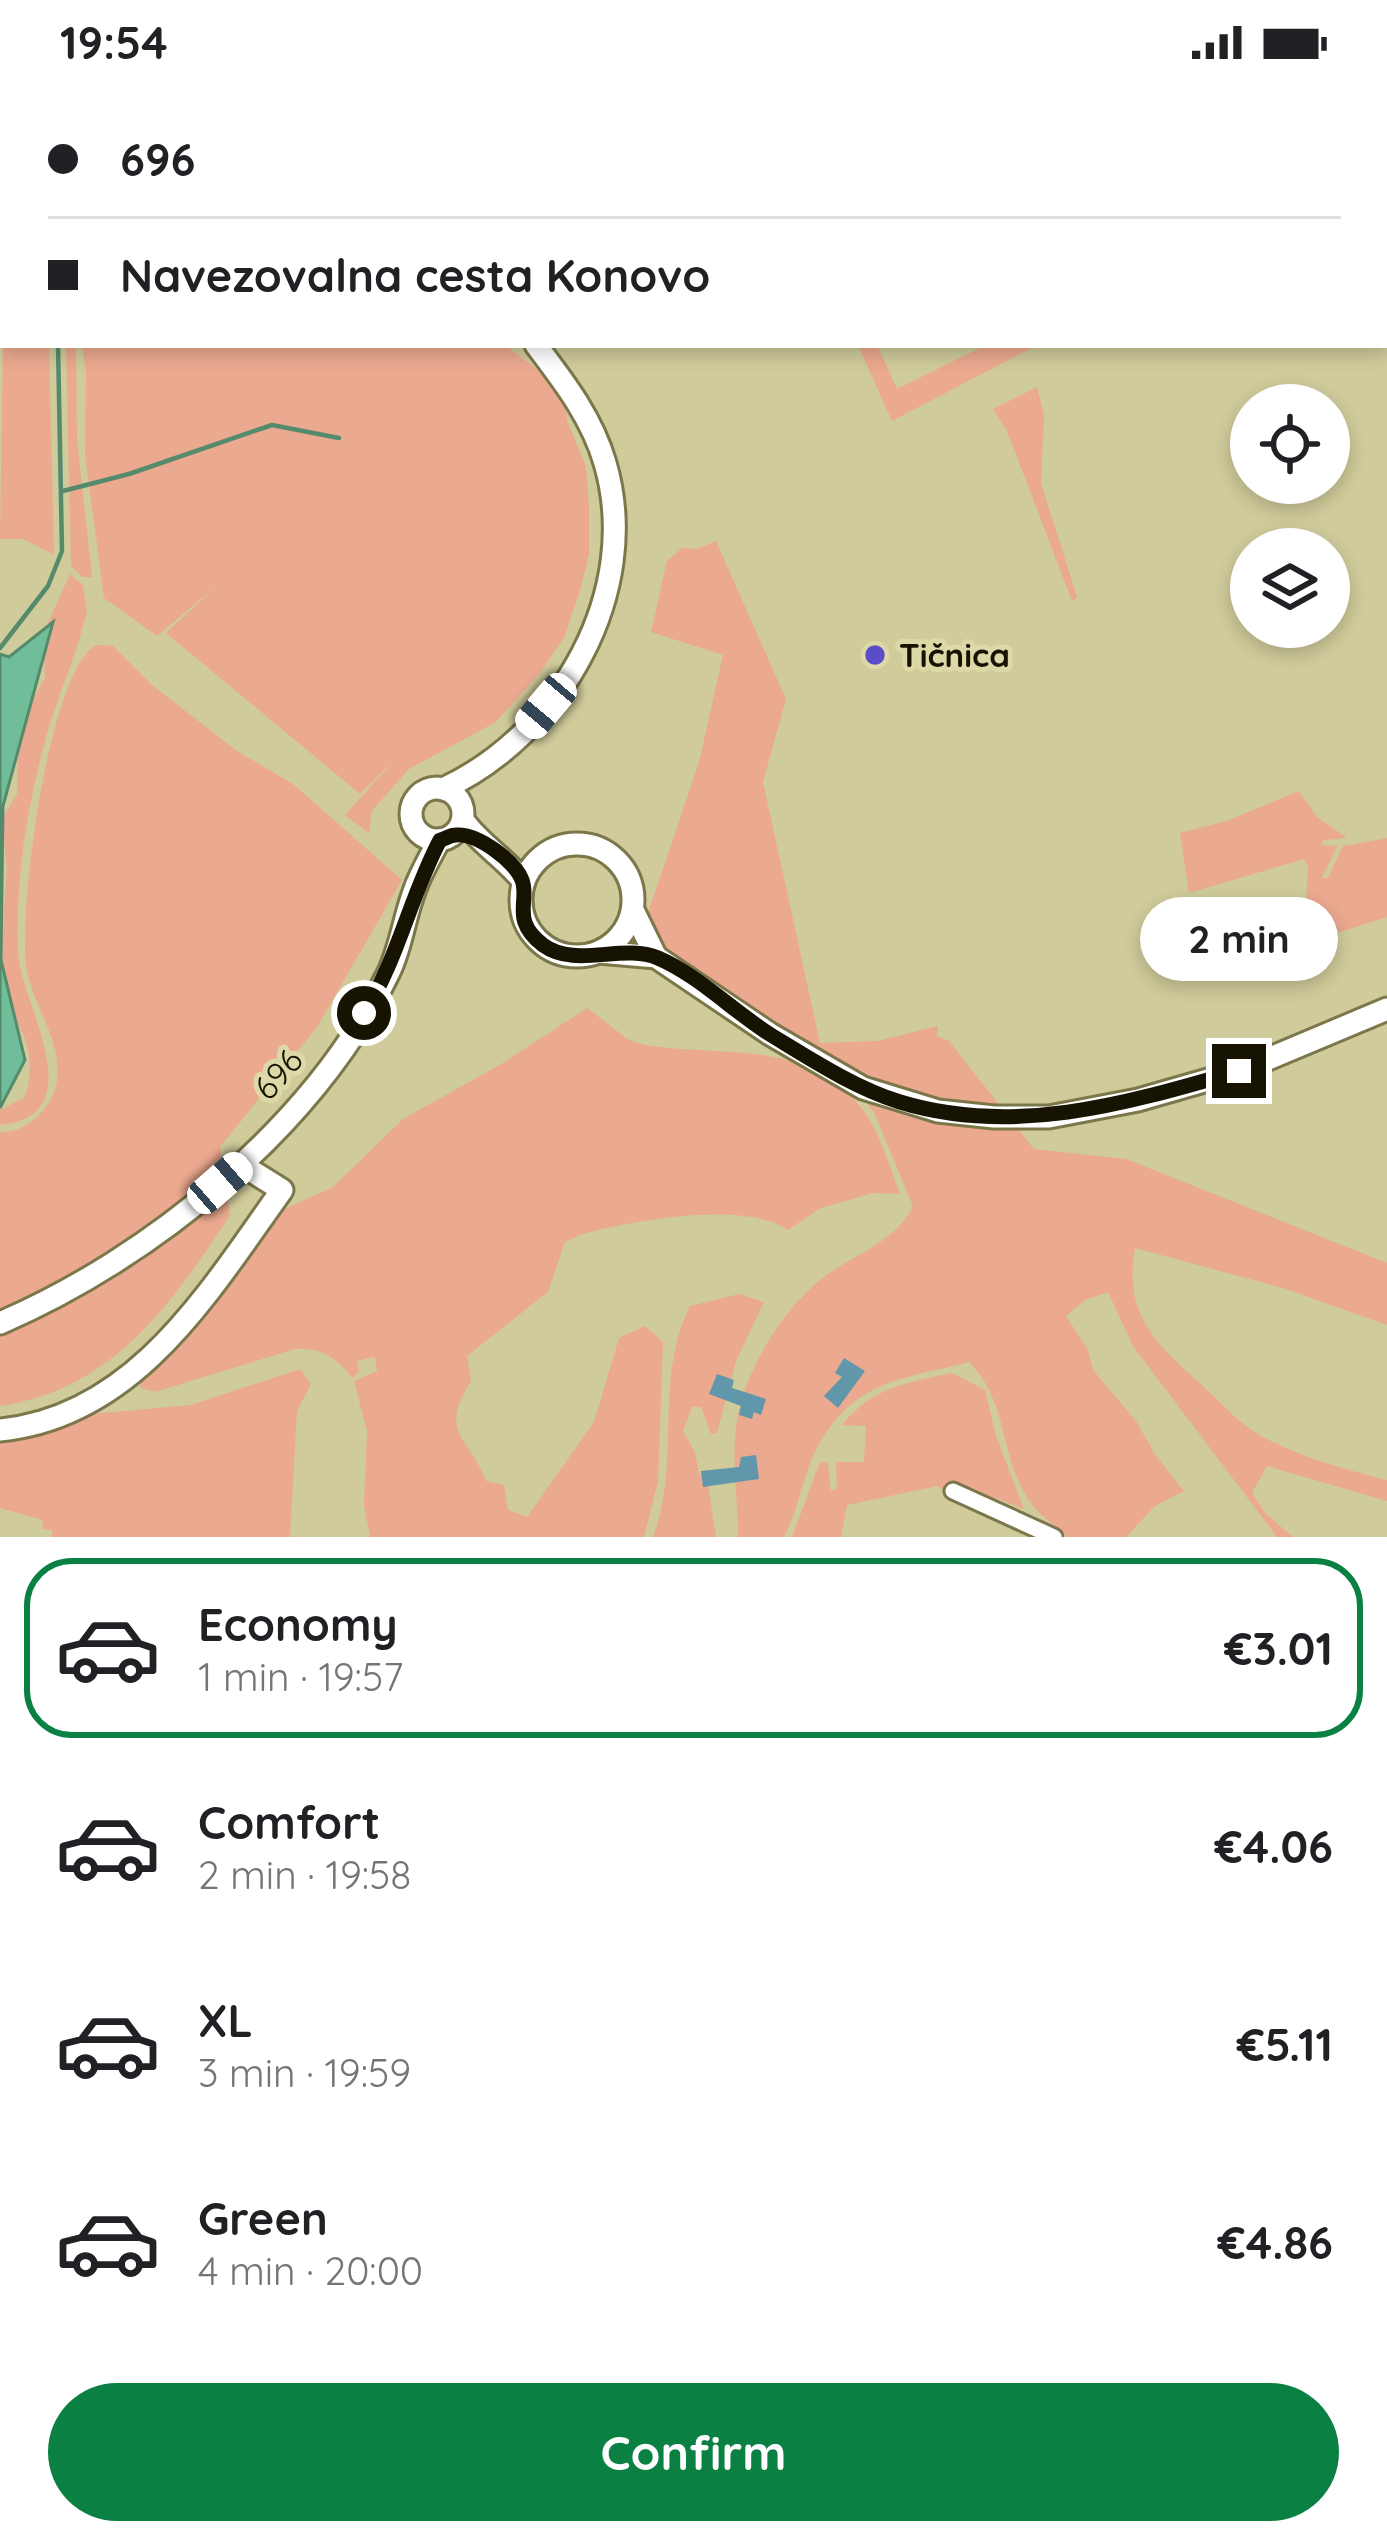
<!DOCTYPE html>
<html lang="en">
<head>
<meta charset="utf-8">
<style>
	body { margin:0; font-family:Quicksand,sans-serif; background:#f2f2f2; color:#202124; height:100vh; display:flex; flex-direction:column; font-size:45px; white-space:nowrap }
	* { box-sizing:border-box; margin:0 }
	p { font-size:39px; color:#757577 }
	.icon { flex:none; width:66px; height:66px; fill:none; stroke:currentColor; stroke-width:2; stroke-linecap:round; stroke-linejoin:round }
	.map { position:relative; height:1453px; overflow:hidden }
	.sheet { display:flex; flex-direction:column; background:#fff; flex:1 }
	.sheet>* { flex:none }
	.hud { position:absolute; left:0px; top:0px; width:1389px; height:264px; box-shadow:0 6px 18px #0003; display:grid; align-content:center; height:264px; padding:0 48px; background:#fff }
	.fabs { position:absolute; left:1230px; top:300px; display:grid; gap:24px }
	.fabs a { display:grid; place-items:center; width:120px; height:120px; border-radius:50%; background:#fff; box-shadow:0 6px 18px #0003; font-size:60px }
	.end { position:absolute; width:54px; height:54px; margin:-27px; border:15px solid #161303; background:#fff; box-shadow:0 0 0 6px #fff }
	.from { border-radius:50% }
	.bubble { position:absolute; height:84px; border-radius:42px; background:#fff; box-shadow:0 6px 18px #0003; font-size:39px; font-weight:800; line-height:84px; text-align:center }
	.car { position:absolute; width:36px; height:72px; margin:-36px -18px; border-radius:15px; box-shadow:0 0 9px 3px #0007; background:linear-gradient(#fff 24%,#345 0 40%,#fff 0 76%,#345 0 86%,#fff 0) }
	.hud b { display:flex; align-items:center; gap:42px; height:114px; font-size:45px }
	.hud b+b { border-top:3px solid #e0e0e0 }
	.hud i { width:30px; height:30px; background:#202124 }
	ul { padding:21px 0 0; list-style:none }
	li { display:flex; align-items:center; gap:36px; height:180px; margin:0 24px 18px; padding:0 24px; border:6px solid transparent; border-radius:48px }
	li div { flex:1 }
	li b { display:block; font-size:45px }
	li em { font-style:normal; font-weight:800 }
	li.active { border-color:#0b8043 }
	li>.icon { width:108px; height:108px; stroke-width:1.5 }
	.action { display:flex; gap:24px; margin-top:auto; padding:24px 48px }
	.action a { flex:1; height:138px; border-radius:72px; background:#0b8043; color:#fff; font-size:48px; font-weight:800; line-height:138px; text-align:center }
	.status { display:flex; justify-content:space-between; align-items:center; height:84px; padding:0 60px; background:#fff; direction:ltr }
	.status svg { height:33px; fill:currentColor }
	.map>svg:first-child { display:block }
	.green { fill:#eba98f }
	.water { fill:#70be99; stroke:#558b6c; stroke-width:3 }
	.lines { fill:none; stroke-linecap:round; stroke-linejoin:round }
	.stream { stroke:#558b6c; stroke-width:4.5 }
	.building { fill:#6197ab }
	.street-casing { stroke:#7c774a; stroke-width:21 }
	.secondary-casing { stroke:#7c774a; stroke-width:27 }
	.street { stroke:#fff; stroke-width:15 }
	.secondary { stroke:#fff; stroke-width:21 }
	.route { stroke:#161303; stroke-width:15 }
	.poi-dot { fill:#5b4dc5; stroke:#ddd8a8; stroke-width:4.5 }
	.labels { text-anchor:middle; stroke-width:10; stroke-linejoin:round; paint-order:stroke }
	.poi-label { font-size:33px; font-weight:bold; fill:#161303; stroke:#ddd8a8; text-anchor:start }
	.street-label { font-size:33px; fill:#161303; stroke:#ddd8a8 }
</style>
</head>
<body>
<div class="status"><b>19:54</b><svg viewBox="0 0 49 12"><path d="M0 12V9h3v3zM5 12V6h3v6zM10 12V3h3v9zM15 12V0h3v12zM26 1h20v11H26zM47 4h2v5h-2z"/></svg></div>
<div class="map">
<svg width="1387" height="1453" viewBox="0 0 1387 1453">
	<rect width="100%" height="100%" fill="#d0cb9b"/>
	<!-- green -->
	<g class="green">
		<polygon points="3,252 3,261 49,261 54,471 23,455 0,455"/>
		<polygon points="66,261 76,261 77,355 92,493 83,493 71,482"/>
		<polygon points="82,261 505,261 546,292 566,317 567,336 586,383 589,423 589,470 581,503 565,552 540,589 496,638 409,685 372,727 369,749 345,731 397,673 360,710 166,549 219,500 157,552 104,514 85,370 86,288"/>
		<polygon points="858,261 877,261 897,305 986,261 1037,261 892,337"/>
		<polygon points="1037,303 1044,332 1041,399 1077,513 1072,517 1007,347 993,325"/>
		<path d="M716,457L786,615L763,698L820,959L878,957L938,942L937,952L949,957L1034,1065L1126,1075L1387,1179V1241L1283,1204L1135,1164C1123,1235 1158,1260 1206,1305C1223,1321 1242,1342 1263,1353C1301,1373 1345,1386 1387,1396V1417L1267,1382L1252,1409L1266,1430L1293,1453H1277L1133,1262L1108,1208L1085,1216L1066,1232L1088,1266L1093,1286L1136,1337L1156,1372L1184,1407L1155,1422L1126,1453H1068C1057,1443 1042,1433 1033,1422C998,1377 1011,1320 969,1278C898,1296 849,1297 813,1372C801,1398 798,1427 784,1453H738C738,1413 730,1371 738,1331C748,1279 790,1214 834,1186C861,1169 900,1152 913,1122L874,1028L851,1000L792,969L802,952L700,911L634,870L699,678L723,571L651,548L667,477L682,464L697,465Z"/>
		<path d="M70,490L83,502L87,527C77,569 59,609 47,650C27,720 15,797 18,869C20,918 96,1032 0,1041V1026L25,1013C36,981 28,945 4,922L0,873L7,786L2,735L17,710L18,661L30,620L45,594L43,550Z"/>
		<path d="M96,561L113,562L152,601L237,667L293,700L402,796L317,943L220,1063L230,1131C173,1219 112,1306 0,1322V1048C27,1050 53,1023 57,997C63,957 31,919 26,881C19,825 48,589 96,561Z"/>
		<polygon points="1299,707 1317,733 1347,754 1323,756 1322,761 1337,762 1322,794 1328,794 1343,762 1387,754 1387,833 1319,855 1318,845 1305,839 1308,782 1304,775 1189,809 1180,749 1227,737"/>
		<path d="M587,924L629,956L645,961C728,974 814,953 867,1032C882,1054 890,1085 900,1110L873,1109L821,1124L788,1146C746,1116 633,1136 583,1150L565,1158L548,1208L467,1272L471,1297C437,1351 470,1352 486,1397L504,1401L508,1426L527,1433L594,1338L619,1254L645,1242L663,1258L658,1397L644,1453H370L364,1422L367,1347L354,1297L377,1287L375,1273L357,1277L359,1288L352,1294C338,1274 320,1263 295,1265L155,1308L141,1304L140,1298L180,1258L280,1127L333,1103L403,1035L503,979Z"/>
		<path d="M739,1210L764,1218L736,1277L717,1349L711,1350L701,1323H692L683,1347L695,1368L699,1390L707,1393L716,1453H653C682,1377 653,1297 690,1222Z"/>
		<polygon points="300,1285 311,1300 297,1327 290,1453 52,1453 52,1446 42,1445 43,1436 0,1424 0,1355 91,1330 191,1321"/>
		<path d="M952,1289L985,1306L996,1352L1024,1425L996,1414L950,1412L938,1402L847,1421L841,1453H792L820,1378L828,1379L831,1407L837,1404L836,1378H864L866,1342L842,1341C873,1303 906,1299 952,1289Z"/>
	</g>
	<!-- water -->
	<polygon class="water" points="53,538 3,722 1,876 25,976 0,1024 0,570 9,573"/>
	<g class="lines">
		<!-- stream -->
		<g class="stream">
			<polyline points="0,64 3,74"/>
			<polyline points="63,407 129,390 272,341 339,354"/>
			<polyline points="0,564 48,502 62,467 58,261"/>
		</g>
	</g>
	<!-- building -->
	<g class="building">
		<polygon points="844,1274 865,1287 838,1324 824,1312 842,1293 835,1289"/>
		<polygon points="717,1290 734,1296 732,1304 766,1315 761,1331 754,1328 752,1335 739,1331 741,1322 709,1310"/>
		<polygon points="756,1371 759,1395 703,1403 701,1387 739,1383 741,1373"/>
	</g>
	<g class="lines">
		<defs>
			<polyline id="street" points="953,1407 1054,1453"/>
			<g id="secondary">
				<polyline points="112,0 117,3"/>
				<polyline points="1307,0 1308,3"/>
				<polyline points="1386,190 1387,191"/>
				<circle cx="437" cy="730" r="26"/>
				<path d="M443,705C560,651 643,508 605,379C592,334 564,298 536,261"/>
				<path d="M463,736C480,760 505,774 523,797"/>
				<circle cx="577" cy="816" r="56"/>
				<polyline points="633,826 656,873"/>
				<polyline points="599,868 656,873 770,950 863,1004 938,1027 994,1033 1049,1033 1138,1016 1239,987 1387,925"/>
				<path d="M0,1239C151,1174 313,1043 387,892C401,865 404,833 415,805C421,788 431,772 439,756"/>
				<path d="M0,1346C136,1333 210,1206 282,1106L242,1081"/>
			</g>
		</defs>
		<!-- street casing -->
		<use href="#street" class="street-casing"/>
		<!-- secondary casing -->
		<use href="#secondary" class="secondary-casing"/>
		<!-- street -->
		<use href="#street" class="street"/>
		<!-- secondary -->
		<use href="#secondary" class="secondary"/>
	</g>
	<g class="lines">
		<!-- route -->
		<path class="route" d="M364,929C398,875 410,813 440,756C445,755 450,751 456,751C477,749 515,777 522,796C530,817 510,836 543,861C576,885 622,859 658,874C698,891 734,928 771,951C812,976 855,1004 900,1018C1015,1053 1128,1019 1239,987"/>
	</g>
	<!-- markers -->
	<circle class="poi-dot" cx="875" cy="571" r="12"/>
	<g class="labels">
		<!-- poi labels -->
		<g class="poi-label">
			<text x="899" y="583">Tičnica</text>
		</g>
		<!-- street labels -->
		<g class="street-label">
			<text transform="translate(278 990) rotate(-49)" y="12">696</text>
		</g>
	</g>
</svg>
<div class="fabs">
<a><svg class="icon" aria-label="locate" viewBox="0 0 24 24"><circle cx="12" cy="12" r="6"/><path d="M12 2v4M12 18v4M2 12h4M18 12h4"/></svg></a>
<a><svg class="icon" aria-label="layers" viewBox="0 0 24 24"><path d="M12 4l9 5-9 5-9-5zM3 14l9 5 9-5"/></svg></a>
</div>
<i class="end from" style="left:364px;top:929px"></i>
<i class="end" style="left:1239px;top:987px"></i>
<div class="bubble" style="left:1140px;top:813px;width:198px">2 min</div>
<i class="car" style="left:546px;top:622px;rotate:220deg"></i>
<i class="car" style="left:220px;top:1099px;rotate:49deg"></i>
<div class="hud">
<b><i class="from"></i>696</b>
<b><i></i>Navezovalna cesta Konovo</b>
</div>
</div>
<section class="sheet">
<ul>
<li class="active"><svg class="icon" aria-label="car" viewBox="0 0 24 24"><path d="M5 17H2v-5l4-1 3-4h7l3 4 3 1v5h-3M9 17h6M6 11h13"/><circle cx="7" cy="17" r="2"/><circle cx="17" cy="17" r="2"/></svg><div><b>Economy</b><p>1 min · 19:57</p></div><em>€3.01</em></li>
<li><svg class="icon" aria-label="car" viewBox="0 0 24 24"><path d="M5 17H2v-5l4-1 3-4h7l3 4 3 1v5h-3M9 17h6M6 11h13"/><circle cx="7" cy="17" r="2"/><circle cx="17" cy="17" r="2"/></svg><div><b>Comfort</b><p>2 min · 19:58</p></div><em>€4.06</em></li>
<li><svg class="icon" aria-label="car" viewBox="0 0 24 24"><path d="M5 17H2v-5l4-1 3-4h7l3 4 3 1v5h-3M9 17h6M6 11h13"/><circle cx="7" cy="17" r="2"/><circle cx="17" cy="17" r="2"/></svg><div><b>XL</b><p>3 min · 19:59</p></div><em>€5.11</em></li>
<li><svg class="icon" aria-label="car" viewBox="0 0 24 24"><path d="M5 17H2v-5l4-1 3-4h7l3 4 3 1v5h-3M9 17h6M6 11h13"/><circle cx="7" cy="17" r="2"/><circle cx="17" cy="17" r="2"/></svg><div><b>Green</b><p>4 min · 20:00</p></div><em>€4.86</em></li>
</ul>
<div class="action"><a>Confirm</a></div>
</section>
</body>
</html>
